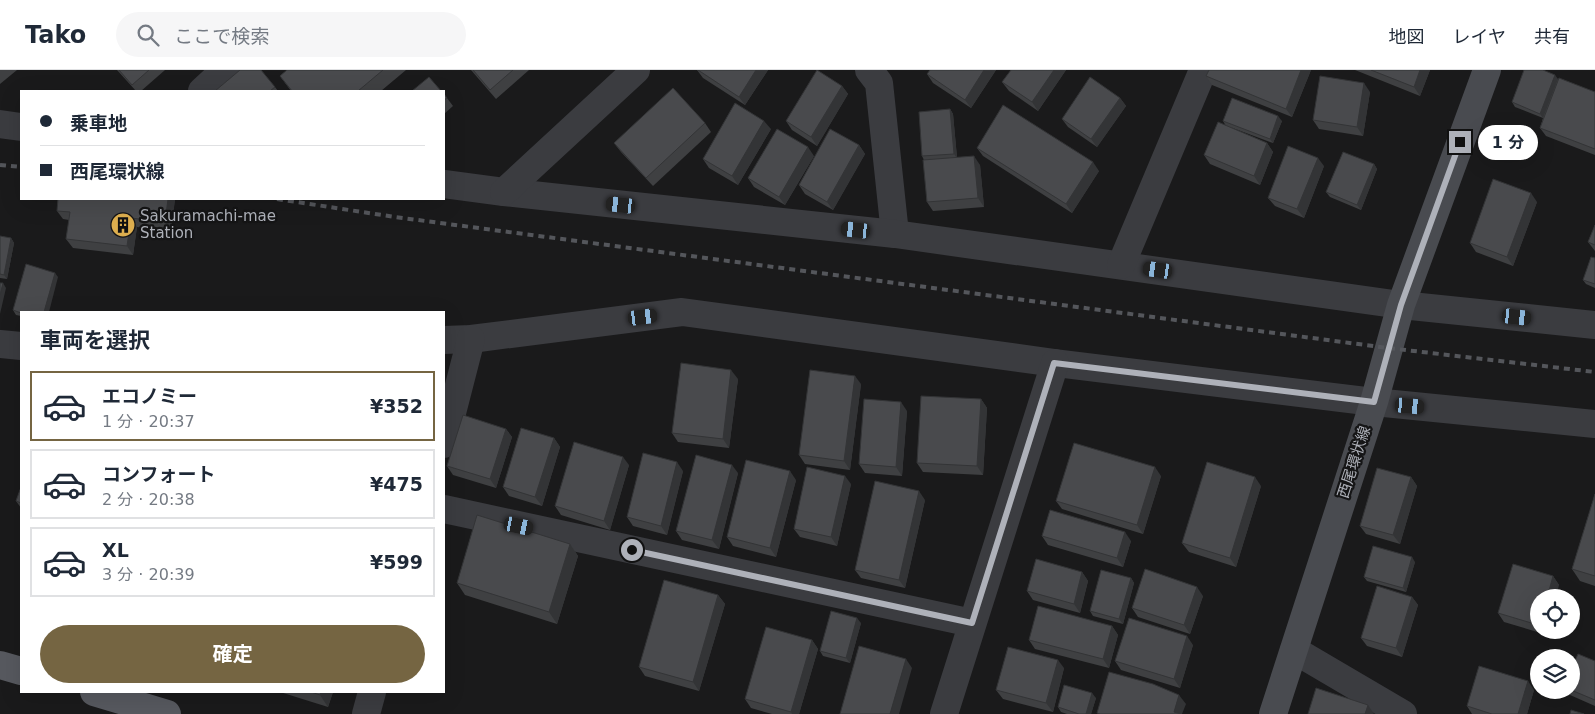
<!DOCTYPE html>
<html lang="ja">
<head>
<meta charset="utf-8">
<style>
	body { margin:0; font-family:"DejaVu Sans","Noto Sans JP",sans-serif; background:#f6f6f7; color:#1f2937; height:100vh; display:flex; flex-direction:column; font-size:19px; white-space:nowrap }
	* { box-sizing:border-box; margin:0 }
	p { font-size:16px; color:#747a83 }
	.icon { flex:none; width:28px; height:28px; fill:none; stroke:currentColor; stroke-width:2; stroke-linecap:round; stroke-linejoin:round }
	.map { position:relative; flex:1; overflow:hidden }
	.sheet { position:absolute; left:20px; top:241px; width:425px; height:382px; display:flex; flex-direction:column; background:#fff; border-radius:0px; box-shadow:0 5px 20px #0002 }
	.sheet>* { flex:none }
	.top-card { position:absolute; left:20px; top:20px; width:425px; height:110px; border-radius:0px; box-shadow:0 5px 20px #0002; display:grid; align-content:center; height:110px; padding:0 20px; background:#fff }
	.fabs { position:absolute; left:1530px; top:519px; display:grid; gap:10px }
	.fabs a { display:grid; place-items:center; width:50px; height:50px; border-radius:50%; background:#fff; box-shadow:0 5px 20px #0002; font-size:25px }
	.end { position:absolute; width:22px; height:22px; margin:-11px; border:6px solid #aeb1b9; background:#111; box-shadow:0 0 0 2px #111 }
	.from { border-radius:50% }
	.bubble { position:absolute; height:35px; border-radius:18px; background:#fff; box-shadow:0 5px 20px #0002; font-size:16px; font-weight:700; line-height:35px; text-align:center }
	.car { position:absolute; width:15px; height:30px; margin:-15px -8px; border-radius:6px; box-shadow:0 0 4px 1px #0007; background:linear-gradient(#222 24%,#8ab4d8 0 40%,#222 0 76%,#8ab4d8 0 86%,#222 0) }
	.top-card b { display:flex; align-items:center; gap:18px; height:48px; font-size:19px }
	.top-card b+b { border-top:1px solid #e0e1e3 }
	.top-card i { width:12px; height:12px; background:#1f2937 }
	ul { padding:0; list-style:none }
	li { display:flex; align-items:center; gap:15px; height:70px; margin:0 10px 8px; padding:0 10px; border:2px solid #e0e1e3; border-radius:0px }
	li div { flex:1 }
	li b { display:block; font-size:19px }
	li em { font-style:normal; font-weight:700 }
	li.on { border-color:#756542 }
	li>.icon { width:45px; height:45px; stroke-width:1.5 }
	h2 { padding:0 20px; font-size:22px; line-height:60px }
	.button { display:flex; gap:10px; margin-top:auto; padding:10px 20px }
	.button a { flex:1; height:58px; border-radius:30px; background:#756542; color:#fff; font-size:20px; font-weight:700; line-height:58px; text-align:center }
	header { display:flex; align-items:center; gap:30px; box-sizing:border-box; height:70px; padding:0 25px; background:#fff; border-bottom:1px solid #e0e1e3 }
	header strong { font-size:24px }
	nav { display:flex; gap:28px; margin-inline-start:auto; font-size:18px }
	.search { width:350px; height:45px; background:#f6f6f7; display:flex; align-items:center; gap:12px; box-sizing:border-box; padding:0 18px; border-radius:28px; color:#747a83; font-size:19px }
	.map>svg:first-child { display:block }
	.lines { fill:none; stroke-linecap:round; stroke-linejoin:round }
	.street { stroke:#3b3c40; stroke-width:28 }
	.secondary { stroke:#494b50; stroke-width:28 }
	.primary { stroke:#57595f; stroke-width:28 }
	.rail { stroke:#54565b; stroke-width:4; stroke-dasharray:6 5; stroke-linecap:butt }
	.wall { fill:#3f4042 }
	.shaded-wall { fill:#333436 }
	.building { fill:#494a4d; stroke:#333436 }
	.route { stroke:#aeb1b9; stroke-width:6 }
	.labels { text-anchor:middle; stroke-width:4.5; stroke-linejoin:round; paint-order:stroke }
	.poi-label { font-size:15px; fill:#aeb1b9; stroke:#151516; text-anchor:start }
	.street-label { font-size:15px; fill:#aeb1b9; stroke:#151516 }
</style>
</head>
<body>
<header>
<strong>Tako</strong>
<div class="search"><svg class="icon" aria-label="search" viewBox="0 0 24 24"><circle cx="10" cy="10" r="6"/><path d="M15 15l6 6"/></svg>ここで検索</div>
<nav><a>地図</a><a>レイヤ</a><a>共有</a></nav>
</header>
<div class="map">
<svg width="1595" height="644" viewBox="0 0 1595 644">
	<rect width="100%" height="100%" fill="#1a1a1b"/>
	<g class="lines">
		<!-- street -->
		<g class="street">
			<polyline points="869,0 879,13 895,164"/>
			<polyline points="202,21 225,0"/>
			<polyline points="0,54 21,57"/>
			<polyline points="444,114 504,122 895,164 1401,235 1595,255"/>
			<polyline points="504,122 636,0"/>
			<polyline points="1121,195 1203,0"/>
			<polyline points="444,270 471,269 682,242 1055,293 1374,332 1595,354"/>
			<polyline points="0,274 21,276"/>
			<polyline points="444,374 471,269"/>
			<polyline points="444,439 972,553"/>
			<polyline points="1294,580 1403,644"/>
			<polyline points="366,644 372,622"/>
			<polyline points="944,644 1055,293"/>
		</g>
		<!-- secondary -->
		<polyline class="secondary" points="1273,644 1374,332 1401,235 1487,0"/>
		<!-- primary -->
		<g class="primary">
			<polyline points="0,595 21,601"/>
			<polyline points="94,622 167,644"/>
		</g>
		<!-- rail -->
		<g class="rail">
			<polyline points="0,95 21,97"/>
			<polyline points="277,129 395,147 1388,278 1595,302"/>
		</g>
	</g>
	<!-- wall -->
	<g class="wall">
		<polygon points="0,0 17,0 0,14"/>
		<polygon points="117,0 165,0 141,21 136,21"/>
		<polygon points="287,0 406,0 381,21 291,21 280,6"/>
		<polygon points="471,0 529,0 496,29"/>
		<polygon points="697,0 768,0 745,35 703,8"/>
		<polygon points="996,0 971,38 933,13 927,4"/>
		<polygon points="1011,0 1066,0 1038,41 1009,21 1002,12"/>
		<polygon points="1311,0 1292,47 1212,15 1206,6"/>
		<polygon points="1355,0 1430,0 1420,26"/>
		<polygon points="1558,9 1595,22 1595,85 1546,66 1540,58 1543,48 1515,37 1512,32"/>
		<polygon points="842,16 848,24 817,76 792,60 786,51"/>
		<polygon points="275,17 278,21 215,21"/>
		<polygon points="1370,22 1363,66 1319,59 1313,50"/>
		<polygon points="444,24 453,36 444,44"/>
		<polygon points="1120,28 1126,36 1097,77 1068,57 1062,49"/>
		<polygon points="950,39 953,44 957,87 980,95 984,137 933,141 927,132 924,90 922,86"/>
		<polygon points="1223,51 1282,51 1273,73 1230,57 1267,73 1273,82 1260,115 1210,94 1204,85 1226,56"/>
		<polygon points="705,53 711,62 653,116 621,82 614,73"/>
		<polygon points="771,59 738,115 709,98 703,89"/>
		<polygon points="859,75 865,84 833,140 805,124 799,115"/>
		<polygon points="977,78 1099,101 1072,143 983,86"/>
		<polygon points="814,86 785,135 754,117 748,108"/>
		<polygon points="1374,94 1377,99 1361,140 1330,127 1326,122"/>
		<polygon points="1324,96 1304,148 1275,136 1268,128"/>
		<polygon points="58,129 175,129 171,161 137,157 133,185 73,178 66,169 69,150 63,149 57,141"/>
		<polygon points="1537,132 1513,196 1476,182 1470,173"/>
		<polygon points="1595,155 1595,181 1588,172"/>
		<polygon points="0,166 11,168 14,173 7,209 0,208"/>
		<polygon points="1595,188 1595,218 1586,214 1583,210"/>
		<polygon points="58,207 21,242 21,246 16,245 13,240"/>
		<polygon points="738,309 729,378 678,372 672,363"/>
		<polygon points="861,314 850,400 805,394 799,385"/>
		<polygon points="981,329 987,338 983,405 923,402 917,393"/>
		<polygon points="907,341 902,406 865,403 859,394"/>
		<polygon points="506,359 512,367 496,418 453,405 447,396"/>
		<polygon points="554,368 560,377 542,436 509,426 503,417"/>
		<polygon points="629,395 610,460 561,445 555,436"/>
		<polygon points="683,401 667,465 633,456 627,447"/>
		<polygon points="738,403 719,479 682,470 676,461"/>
		<polygon points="1161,406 1143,464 1062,439 1056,431"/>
		<polygon points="1411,407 1417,416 1400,474 1366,464 1360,456"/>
		<polygon points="796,410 776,487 733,476 727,467"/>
		<polygon points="851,414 837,476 800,467 794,459"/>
		<polygon points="1261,416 1236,497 1189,482 1182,473"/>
		<polygon points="21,417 21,438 16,431"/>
		<polygon points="1595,424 1595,516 1580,511 1572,499"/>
		<polygon points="925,430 905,518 861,508 855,500"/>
		<polygon points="1042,466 1131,471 1123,497 1048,475"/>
		<polygon points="570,474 578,486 557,554 465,525 457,513"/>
		<polygon points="1415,492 1406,522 1367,511 1364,507"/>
		<polygon points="1082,502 1088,511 1080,543 1033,530 1027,521"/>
		<polygon points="1553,506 1559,515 1539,528 1539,560 1546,560 1544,564 1504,552 1498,543"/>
		<polygon points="1131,508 1134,513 1123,554 1093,546 1090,541"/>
		<polygon points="718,525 725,534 699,621 645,606 639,597"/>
		<polygon points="1203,526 1190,564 1138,547 1132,538"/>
		<polygon points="1412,527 1418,535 1402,587 1367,576 1361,568"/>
		<polygon points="861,553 850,593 823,586 820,581"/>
		<polygon points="1112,556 1118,565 1109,598 1035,579 1029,570"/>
		<polygon points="812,570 818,579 799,644 772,644 751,638 745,629"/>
		<polygon points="1193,575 1180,618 1121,600 1115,591"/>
		<polygon points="1595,591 1595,636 1570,625 1566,620 1571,620"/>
		<polygon points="1064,598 1053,642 1003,629 996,620"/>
		<polygon points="1534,620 1527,644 1472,644 1467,636"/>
		<polygon points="280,622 333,622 328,637"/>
		<polygon points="1096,628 1091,644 1067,644 1061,642 1058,637"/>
	</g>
	<!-- shaded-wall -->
	<g class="shaded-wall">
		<polygon points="756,0 768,0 745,35 739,27"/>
		<polygon points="984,0 996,0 971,38 965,30"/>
		<polygon points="1054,0 1066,0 1038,41 1032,32"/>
		<polygon points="1301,0 1311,0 1292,47 1286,39"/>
		<polygon points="1420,0 1430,0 1420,26 1414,17"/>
		<polygon points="1555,5 1558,9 1543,48 1540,44"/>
		<polygon points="1364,13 1370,22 1363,66 1357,57"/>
		<polygon points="842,16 848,24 817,76 811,67"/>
		<polygon points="1120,28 1126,36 1097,77 1091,69"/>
		<polygon points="950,39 953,44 957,88 954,84"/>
		<polygon points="1278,46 1282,51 1273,73 1270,69"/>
		<polygon points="764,51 771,59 738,115 732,106"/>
		<polygon points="1267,73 1273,82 1260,115 1254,106"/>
		<polygon points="859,75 865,84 833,140 827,132"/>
		<polygon points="808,77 814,86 785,135 779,127"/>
		<polygon points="974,86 980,95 984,137 978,128"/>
		<polygon points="1318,88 1324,96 1304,148 1297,139"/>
		<polygon points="1093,92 1099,101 1072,143 1066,134"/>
		<polygon points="1374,94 1377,99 1361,140 1357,135"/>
		<polygon points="1531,123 1537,132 1513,196 1507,187"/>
		<polygon points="168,129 175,129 171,161 165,152"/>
		<polygon points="131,148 137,157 133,185 127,176"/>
		<polygon points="11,168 14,173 7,209 4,205"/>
		<polygon points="55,203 58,207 49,242 44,242"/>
		<polygon points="3,213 6,218 0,244 0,225"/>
		<polygon points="731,300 738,309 729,378 723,369"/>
		<polygon points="855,306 861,314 850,400 844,391"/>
		<polygon points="981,329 987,338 983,405 977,396"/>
		<polygon points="901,332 907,341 902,406 896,397"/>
		<polygon points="506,359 512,367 496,418 490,409"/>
		<polygon points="554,368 560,377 542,436 535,427"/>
		<polygon points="623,387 629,395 610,460 604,451"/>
		<polygon points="677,392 683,401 667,465 661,456"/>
		<polygon points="732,395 738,403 719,479 712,470"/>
		<polygon points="1155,397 1161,406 1143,464 1137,455"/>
		<polygon points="790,401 796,410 776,487 770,478"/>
		<polygon points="845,406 851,414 837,476 831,467"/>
		<polygon points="1255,407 1261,416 1236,497 1230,488"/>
		<polygon points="1411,407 1417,416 1400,474 1393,465"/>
		<polygon points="919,421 925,430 905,518 899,510"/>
		<polygon points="1125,462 1131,471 1123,497 1117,488"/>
		<polygon points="570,474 578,486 557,554 549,542"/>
		<polygon points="1412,487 1415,492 1406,522 1403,518"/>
		<polygon points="1082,502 1088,511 1080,543 1074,534"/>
		<polygon points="1553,506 1559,515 1556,528 1547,528"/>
		<polygon points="1131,508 1134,513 1123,554 1119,549"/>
		<polygon points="1197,517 1203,526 1190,564 1184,555"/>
		<polygon points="718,525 725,534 699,621 693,612"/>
		<polygon points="1412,527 1418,535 1402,587 1396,578"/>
		<polygon points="857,548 861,553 850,593 846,588"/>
		<polygon points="1112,556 1118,565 1109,598 1103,589"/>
		<polygon points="1542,560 1546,560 1544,564"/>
		<polygon points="1187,566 1193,575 1180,618 1174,609"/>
		<polygon points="812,570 818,579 799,644 792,644 791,642"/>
		<polygon points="906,589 912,598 899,644 890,644"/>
		<polygon points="1058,590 1064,598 1053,642 1046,633"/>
		<polygon points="1528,611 1534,620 1527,644 1518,644"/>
		<polygon points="321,622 333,622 328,637 320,625"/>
		<polygon points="1092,623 1096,628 1091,644 1086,644"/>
		<polygon points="1179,625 1186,634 1182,644 1175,644 1174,642"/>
		<polygon points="1368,635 1374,644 1365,644"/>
	</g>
	<!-- building -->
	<g class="building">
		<polygon points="119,0 149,0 132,15"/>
		<polygon points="240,0 261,0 275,17 270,21 215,21"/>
		<polygon points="287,0 383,0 358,21 292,21 280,6"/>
		<polygon points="473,0 513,0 490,20"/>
		<polygon points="698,0 756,0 739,27"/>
		<polygon points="817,0 842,16 811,67 786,51"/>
		<polygon points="930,0 984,0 965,30 927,4"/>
		<polygon points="1011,0 1054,0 1032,32 1002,12"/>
		<polygon points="1209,0 1301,0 1286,39 1206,6"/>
		<polygon points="1371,0 1420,0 1414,17"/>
		<polygon points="1524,0 1543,0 1555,5 1540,44 1512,32"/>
		<polygon points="1320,6 1364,13 1357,57 1313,50"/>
		<polygon points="429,7 441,21 412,21"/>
		<polygon points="1090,7 1120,28 1091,69 1062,49"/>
		<polygon points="1559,8 1595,22 1595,79 1540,58"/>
		<polygon points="673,18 705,53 646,108 614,73"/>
		<polygon points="444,24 447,28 444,30"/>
		<polygon points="1232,28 1278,46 1270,69 1223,51"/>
		<polygon points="735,33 764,51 732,106 703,89"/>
		<polygon points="1003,35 1093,92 1066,134 977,78"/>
		<polygon points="950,39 954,84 922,86 919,42"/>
		<polygon points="1218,52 1267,73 1254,106 1204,85"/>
		<polygon points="777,59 808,77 779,127 748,108"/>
		<polygon points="830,59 859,75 827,132 799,115"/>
		<polygon points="1288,76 1318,88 1297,139 1268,128"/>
		<polygon points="1343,82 1374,94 1357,135 1326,122"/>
		<polygon points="974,86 978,128 927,132 923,90"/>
		<polygon points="1493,109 1531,123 1507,187 1470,173"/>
		<polygon points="58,129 168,129 165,152 131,148 127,176 66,169 70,142 57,141"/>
		<polygon points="1595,155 1595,175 1588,172"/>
		<polygon points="0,166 11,168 4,205 0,204"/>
		<polygon points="1591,187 1595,188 1595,214 1583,210"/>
		<polygon points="26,194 55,203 44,242 21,243 13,240"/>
		<polygon points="0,213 3,213 0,225"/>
		<polygon points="681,293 731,300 723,369 672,363"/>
		<polygon points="810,300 855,306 844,391 799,385"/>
		<polygon points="921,326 981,329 977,396 917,393"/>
		<polygon points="864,329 901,332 896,397 859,394"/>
		<polygon points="463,345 506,359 490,409 447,396"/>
		<polygon points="521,358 554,368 535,427 503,417"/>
		<polygon points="574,372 623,387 604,451 555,436"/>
		<polygon points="1074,373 1155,397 1137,455 1056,431"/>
		<polygon points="643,383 677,392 661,456 627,447"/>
		<polygon points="696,385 732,395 712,470 676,461"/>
		<polygon points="746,390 790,401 770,478 727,467"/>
		<polygon points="1207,392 1255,407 1230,488 1182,473"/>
		<polygon points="807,397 845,406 831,467 794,459"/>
		<polygon points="1377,398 1411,407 1393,465 1360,456"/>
		<polygon points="875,411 919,421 899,510 855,500"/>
		<polygon points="21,417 21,433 16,431"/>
		<polygon points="1595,424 1595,506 1572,499"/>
		<polygon points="1050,440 1125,462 1117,488 1042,466"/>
		<polygon points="477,445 570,474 549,542 457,513"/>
		<polygon points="1373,476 1412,487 1403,518 1364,507"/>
		<polygon points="1036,489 1082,502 1074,534 1027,521"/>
		<polygon points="1513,494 1553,506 1547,528 1539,528 1538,555 1498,543"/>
		<polygon points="1145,499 1197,517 1184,555 1132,538"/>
		<polygon points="1101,500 1131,508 1119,549 1090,541"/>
		<polygon points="664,510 718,525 693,612 639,597"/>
		<polygon points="1377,516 1412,527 1396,578 1361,568"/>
		<polygon points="1038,536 1112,556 1103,589 1029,570"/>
		<polygon points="831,541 857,548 846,588 820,581"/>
		<polygon points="1129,548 1187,566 1174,609 1115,591"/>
		<polygon points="766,557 812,570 791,642 745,629"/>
		<polygon points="859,576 906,589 890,644 840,644"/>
		<polygon points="1008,577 1058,590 1046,633 996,620"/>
		<polygon points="1578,584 1595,591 1595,630 1571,620 1571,600"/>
		<polygon points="1479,596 1528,611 1518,644 1492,644 1467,636"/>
		<polygon points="1109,602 1153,614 1179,625 1174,642 1181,644 1100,644 1097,643"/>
		<polygon points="1064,615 1092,623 1086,644 1079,644 1058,637"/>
		<polygon points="1316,618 1368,635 1365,644 1308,644"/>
		<polygon points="311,622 321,622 320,625"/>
		<polygon points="1571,640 1584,644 1570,644"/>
	</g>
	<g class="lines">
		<!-- route -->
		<polyline class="route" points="632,480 972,553 1054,293 1374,332 1401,235 1460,72"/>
	</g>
	<!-- icons -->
	<defs>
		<symbol id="building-disc" viewBox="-11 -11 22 22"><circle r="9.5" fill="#deaf4f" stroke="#151516"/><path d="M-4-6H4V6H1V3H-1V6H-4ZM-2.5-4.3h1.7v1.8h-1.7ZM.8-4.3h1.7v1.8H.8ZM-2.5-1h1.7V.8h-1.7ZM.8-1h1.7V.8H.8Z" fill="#111"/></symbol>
	</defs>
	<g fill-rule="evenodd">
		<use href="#building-disc" x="109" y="141" width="28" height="28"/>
	</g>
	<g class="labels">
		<!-- poi labels -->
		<g class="poi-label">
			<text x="140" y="151">Sakuramachi-mae<tspan x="140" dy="17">Station</tspan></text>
		</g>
		<!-- street labels -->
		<g class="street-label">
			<text transform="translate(1354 392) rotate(-72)" y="5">西尾環状線</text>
		</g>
	</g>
</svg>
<div class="fabs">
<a><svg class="icon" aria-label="locate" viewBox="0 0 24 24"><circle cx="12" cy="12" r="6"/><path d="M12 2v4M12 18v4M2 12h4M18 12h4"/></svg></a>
<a><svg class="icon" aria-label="layers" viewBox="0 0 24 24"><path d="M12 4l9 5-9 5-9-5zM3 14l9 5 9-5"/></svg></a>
</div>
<i class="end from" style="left:632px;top:480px"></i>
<i class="end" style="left:1460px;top:72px"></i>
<div class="bubble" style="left:1478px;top:55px;width:60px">1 分</div>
<i class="car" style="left:621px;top:135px;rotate:276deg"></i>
<i class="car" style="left:856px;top:160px;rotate:276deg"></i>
<i class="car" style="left:1158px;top:200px;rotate:278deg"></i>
<i class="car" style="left:643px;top:247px;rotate:83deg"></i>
<i class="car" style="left:1517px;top:247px;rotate:96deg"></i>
<i class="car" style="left:1410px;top:336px;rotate:95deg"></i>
<i class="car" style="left:519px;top:456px;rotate:102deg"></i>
<div class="top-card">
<b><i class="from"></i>乗車地</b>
<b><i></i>西尾環状線</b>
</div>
<section class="sheet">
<h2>車両を選択</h2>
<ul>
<li class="on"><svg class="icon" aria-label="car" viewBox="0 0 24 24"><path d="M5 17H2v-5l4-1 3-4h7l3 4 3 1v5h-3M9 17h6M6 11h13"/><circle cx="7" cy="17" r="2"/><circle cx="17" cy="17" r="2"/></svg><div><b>エコノミー</b><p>1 分 · 20:37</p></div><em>¥352</em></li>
<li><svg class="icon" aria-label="car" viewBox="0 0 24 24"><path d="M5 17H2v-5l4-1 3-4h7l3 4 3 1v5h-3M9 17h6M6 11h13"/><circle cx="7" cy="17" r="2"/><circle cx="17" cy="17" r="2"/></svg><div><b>コンフォート</b><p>2 分 · 20:38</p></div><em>¥475</em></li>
<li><svg class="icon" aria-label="car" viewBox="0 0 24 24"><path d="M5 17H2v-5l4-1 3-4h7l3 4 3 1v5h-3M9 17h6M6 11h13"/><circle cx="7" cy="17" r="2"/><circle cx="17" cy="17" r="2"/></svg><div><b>XL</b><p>3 分 · 20:39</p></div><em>¥599</em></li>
</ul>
<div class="button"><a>確定</a></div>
</section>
</div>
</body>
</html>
